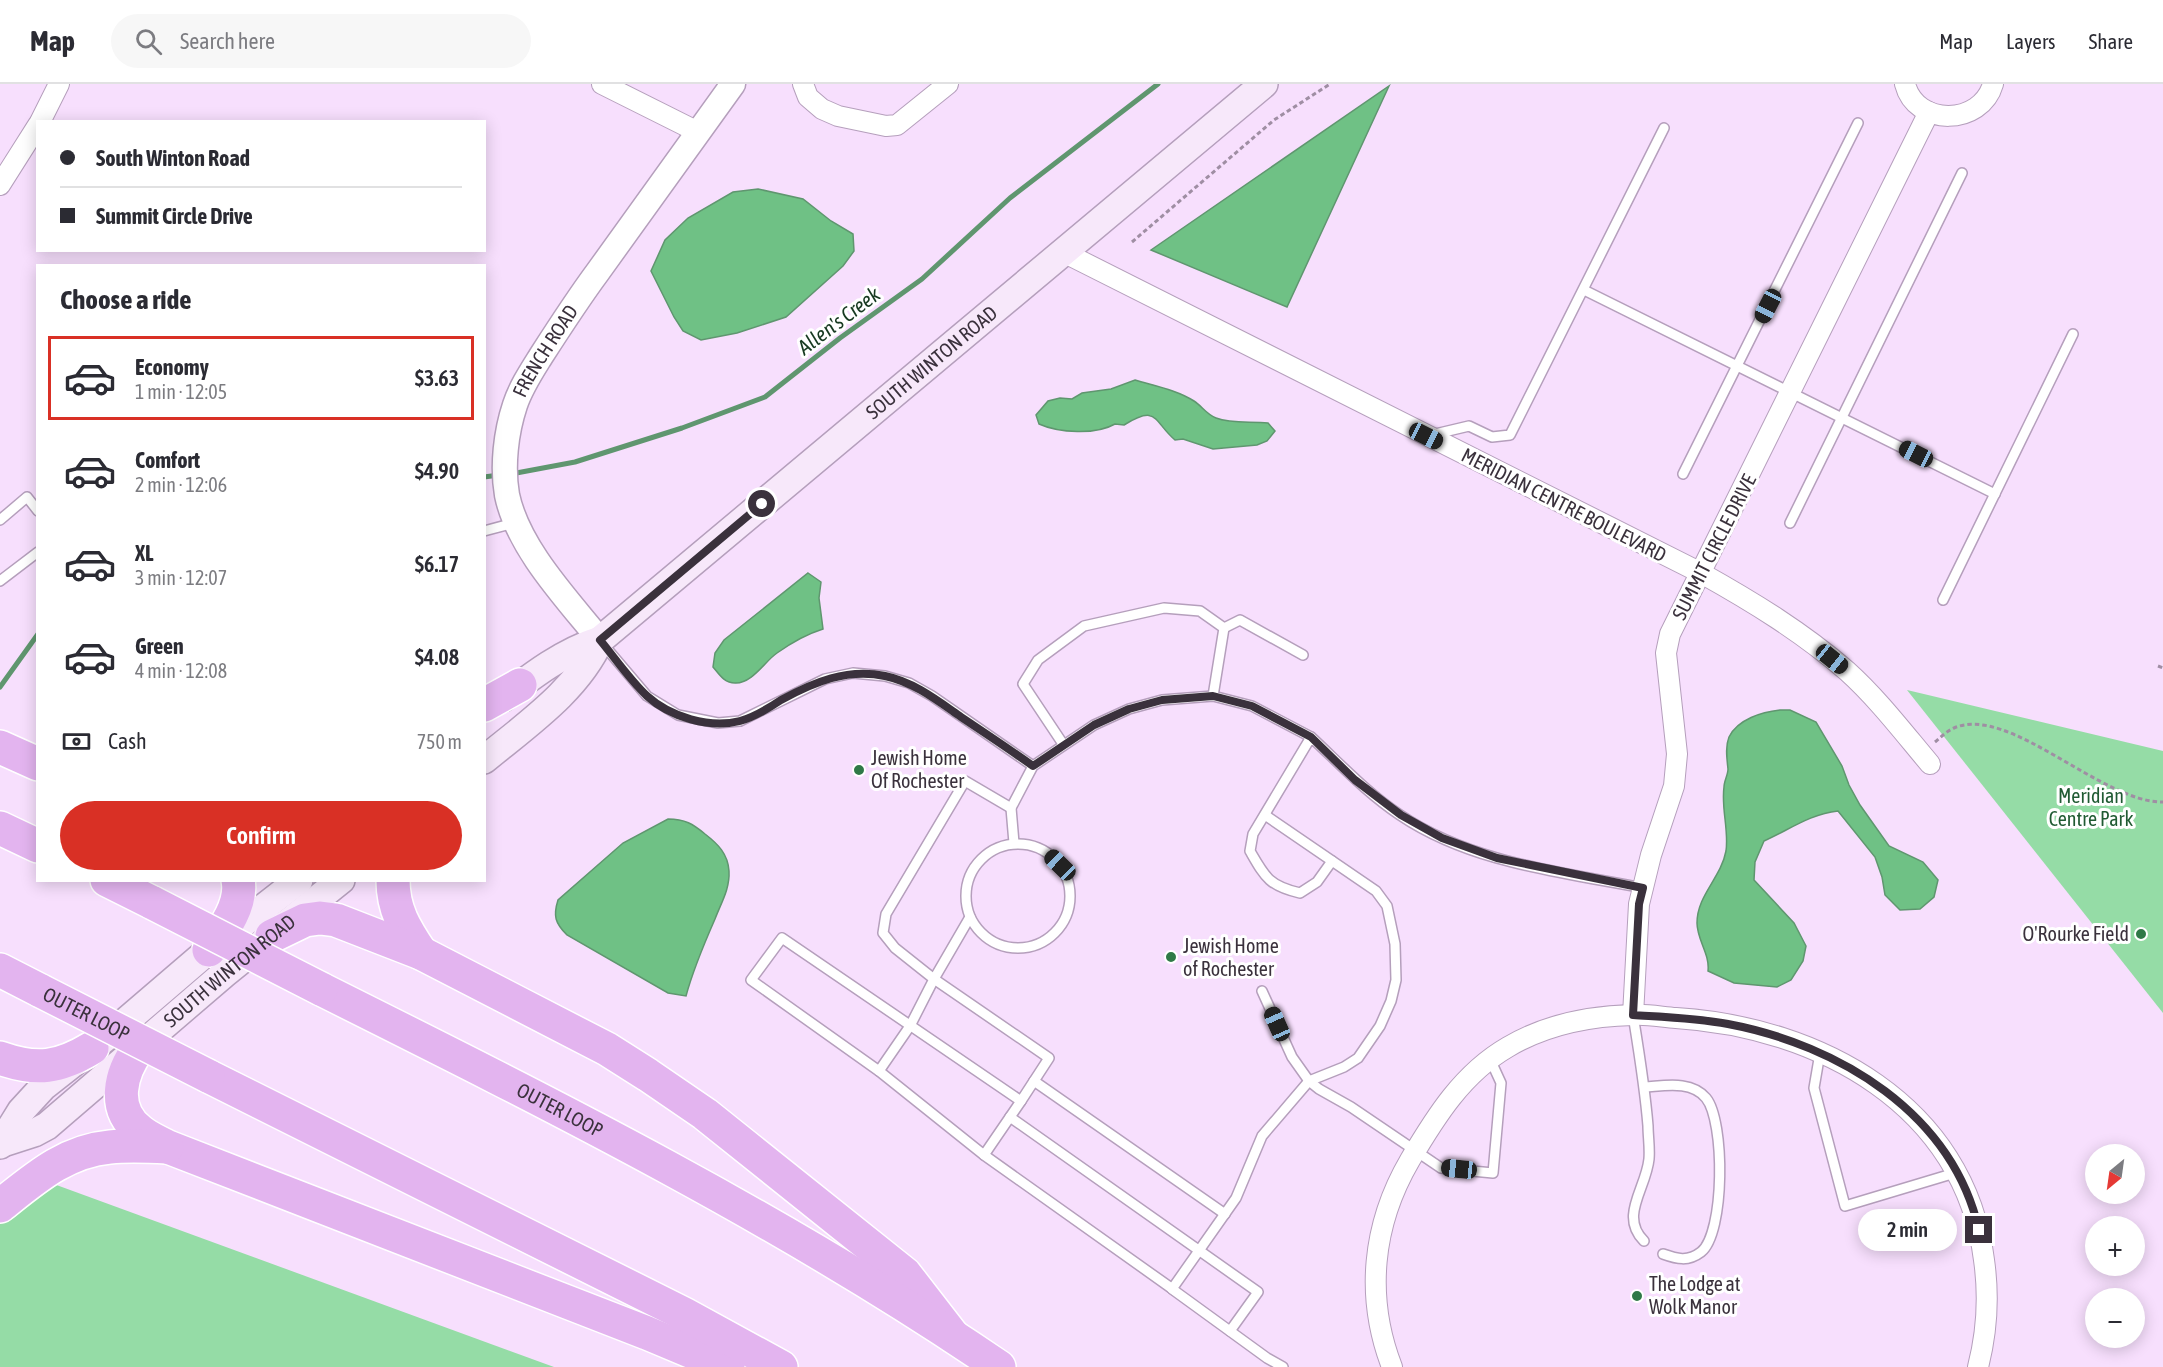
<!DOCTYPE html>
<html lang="en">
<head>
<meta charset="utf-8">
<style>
	body { margin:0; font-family:"Asap Condensed",sans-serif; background:#f7f7f7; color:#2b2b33; height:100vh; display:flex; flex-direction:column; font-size:22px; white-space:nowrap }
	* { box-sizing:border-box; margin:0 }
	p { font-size:20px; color:#7c7c81 }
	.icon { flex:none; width:33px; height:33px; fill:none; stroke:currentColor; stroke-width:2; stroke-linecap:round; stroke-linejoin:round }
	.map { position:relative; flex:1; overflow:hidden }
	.side { position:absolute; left:36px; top:180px; width:450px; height:618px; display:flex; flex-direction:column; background:#fff; border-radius:0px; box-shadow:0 3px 15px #0003 }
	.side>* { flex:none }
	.guide { position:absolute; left:36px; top:36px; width:450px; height:132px; border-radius:0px; box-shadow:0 3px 15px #0003; display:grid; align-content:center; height:132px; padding:0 24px; background:#fff }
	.needle { width:39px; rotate:209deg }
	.tools { position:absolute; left:2085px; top:1060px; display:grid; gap:12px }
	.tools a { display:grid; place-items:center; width:60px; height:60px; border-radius:50%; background:#fff; box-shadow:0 3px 15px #0003; font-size:30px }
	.end { position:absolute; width:27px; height:27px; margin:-14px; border:8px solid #3a313c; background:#fff; box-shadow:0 0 0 3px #fff }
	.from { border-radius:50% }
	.bubble { position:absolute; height:42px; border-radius:21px; background:#fff; box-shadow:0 3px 15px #0003; font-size:20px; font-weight:600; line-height:42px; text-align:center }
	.car { position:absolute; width:18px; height:36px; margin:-18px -9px; border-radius:8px; box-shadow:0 0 4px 2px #0007; background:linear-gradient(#222 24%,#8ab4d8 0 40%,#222 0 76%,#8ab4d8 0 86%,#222 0) }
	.guide b { display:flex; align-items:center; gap:21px; height:57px; font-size:22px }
	.guide b+b { border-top:2px solid #e1e1e2 }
	.guide i { width:15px; height:15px; background:#2b2b33 }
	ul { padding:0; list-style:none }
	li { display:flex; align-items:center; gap:18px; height:84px; margin:0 12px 9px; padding:0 12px; border:3px solid transparent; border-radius:0px }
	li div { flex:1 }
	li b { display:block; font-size:22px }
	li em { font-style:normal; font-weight:600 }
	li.on { border-color:#d93025 }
	li>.icon { width:54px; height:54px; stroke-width:1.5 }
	h2 { padding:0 24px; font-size:27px; line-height:72px }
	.pay { display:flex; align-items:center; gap:15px; height:66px; padding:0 24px; font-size:22px }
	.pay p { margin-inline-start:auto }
	.action { display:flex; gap:12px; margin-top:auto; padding:12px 24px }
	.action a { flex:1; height:69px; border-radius:36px; background:#d93025; color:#fff; font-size:24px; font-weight:600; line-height:69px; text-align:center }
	header { display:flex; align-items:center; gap:36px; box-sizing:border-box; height:84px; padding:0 30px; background:#fff; border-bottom:2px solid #e1e1e2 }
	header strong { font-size:28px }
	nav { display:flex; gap:33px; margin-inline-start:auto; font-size:21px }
	.search { width:420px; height:54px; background:#f7f7f7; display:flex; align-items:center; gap:15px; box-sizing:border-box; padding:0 21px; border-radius:33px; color:#7c7c81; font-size:22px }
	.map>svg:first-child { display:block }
	.green { fill:#95dca6 }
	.water { fill:#6fc185; stroke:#5f966f; stroke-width:1.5 }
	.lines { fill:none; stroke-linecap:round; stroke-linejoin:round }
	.stream { stroke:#5f966f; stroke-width:5 }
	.service-casing { stroke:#b59fbc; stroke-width:12 }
	.minor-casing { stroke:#b59fbc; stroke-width:22 }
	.tertiary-casing { stroke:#b59fbc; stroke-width:27 }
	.secondary-casing { stroke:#b59fbc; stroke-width:30 }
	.motorway-casing { stroke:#fff; stroke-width:36 }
	.path { stroke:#9f8ea3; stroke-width:3; stroke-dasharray:4.5 3; stroke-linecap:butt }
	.service { stroke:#fff; stroke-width:9 }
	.minor { stroke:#fff; stroke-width:20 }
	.tertiary { stroke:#fff; stroke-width:24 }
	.secondary { stroke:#f7e8fa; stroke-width:27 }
	.motorway { stroke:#e3b4ef; stroke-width:33 }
	.motorway-bridge-casing { stroke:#fff; stroke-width:36; stroke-linecap:butt }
	.motorway-bridge { stroke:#e3b4ef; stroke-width:33 }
	.route { stroke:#3a313c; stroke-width:8 }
	.poi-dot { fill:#2f7947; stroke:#fff; stroke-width:2 }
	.labels { text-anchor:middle; stroke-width:6; stroke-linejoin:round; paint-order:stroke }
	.street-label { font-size:20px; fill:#3a313c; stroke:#fff }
	.poi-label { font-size:20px; fill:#3a313c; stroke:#fff; text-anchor:start }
	.park-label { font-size:20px; fill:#205b33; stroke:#fff }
	.water-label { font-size:21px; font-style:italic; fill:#173921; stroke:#fff }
</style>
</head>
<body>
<header>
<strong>Map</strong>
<div class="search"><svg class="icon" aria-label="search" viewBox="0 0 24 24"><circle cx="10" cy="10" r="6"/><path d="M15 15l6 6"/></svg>Search here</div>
<nav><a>Map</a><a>Layers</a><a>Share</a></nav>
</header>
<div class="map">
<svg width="2163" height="1283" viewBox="0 0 2163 1283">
	<rect width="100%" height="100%" fill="#f7dffd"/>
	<!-- green -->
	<g class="green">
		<polygon points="1907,606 2163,667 2163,929"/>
		<polygon points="51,1099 554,1283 0,1283 0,1139"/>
	</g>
	<!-- water -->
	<g class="water">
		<polygon points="1389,2 1287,223 1151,166"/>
		<polygon points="758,105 803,115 831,137 853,150 854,167 843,182 786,233 737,249 701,256 683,247 674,233 651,187 665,156 688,134 733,108"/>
		<path d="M1135,296C1155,302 1177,306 1194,317C1202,322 1206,330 1216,334C1232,340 1251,337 1268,339L1275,347L1267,357L1257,361L1213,365L1183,355L1175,356C1153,337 1158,320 1124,341L1115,340C1096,351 1059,349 1039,340L1036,331L1048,317L1060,314L1072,315L1082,309L1111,305Z"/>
		<path d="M808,489L821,498L819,514L823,545C807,550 791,559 777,569C765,577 752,600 735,599C724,599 719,590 713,583L715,569L724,556Z"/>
		<path d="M1780,626H1790L1816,638L1842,682L1849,701L1860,721L1889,762L1923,778L1938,796L1934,813L1920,825L1900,826L1885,811L1882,793L1875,773L1838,727C1810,730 1789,746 1764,757L1755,778L1754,796L1794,839L1806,862L1803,877L1791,896L1777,903L1734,899L1708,887C1710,870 1697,856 1697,839C1697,811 1721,794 1726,767C1729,746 1721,724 1724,703C1724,697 1728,691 1728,685C1727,675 1725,663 1729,653C1738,635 1762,628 1780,626Z"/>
		<path d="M668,735C685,735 693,740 705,750C718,760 728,770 729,787C730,805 721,819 715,835C704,860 693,886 686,912L668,909L567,851C555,839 553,832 558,816L623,759Z"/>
	</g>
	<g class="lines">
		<!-- stream -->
		<g class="stream">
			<polyline points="511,390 575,378 682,344 765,313 840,254 922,195 1010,114 1158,0"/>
			<polyline points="484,393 499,391"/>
			<polyline points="0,603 38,550"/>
		</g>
		<defs>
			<g id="service">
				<polyline points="1584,206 1995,410"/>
				<polyline points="1431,351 1469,342 1492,353 1510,351 1664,44"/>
				<polyline points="1683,390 1858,39"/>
				<polyline points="0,436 27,413 38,427"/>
				<polyline points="1790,439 1962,89"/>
				<polyline points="484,447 514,439"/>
				<polyline points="0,497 38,468"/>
				<polyline points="1943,516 2073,250"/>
				<polyline points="1224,544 1240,536 1303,571"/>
				<polyline points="602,559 647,612 678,631 718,639 740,637 825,595 853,589 885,592 909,599 932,612 1033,682"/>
				<polyline points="1063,660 1023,600 1038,576 1084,542 1164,524 1200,527 1224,544 1213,612"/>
				<polyline points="1265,731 1376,807 1387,822 1395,860 1396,896 1391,917 1380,942 1358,974 1344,983 1309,997 1262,1052 1236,1114 1172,1205 1267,1274 1283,1283"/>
				<polyline points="1014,759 1011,724 1033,682 1094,641 1129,625 1162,616 1213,612 1252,622 1311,653"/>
				<circle cx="1018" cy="812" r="52"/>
				<path d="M1332,777L1317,798L1300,809C1269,802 1265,793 1250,767L1253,750L1311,653C1340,680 1367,709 1400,731C1471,779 1561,788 1643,804"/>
				<polyline points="970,833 934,895 1049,974 1034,997"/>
				<polyline points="1262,907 1292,973 1309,997 1319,1005 1351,1023 1441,1084 1493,1089 1501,999 1490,975"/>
				<path d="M1633,931C1639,968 1645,1004 1648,1042C1648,1052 1650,1064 1649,1075C1646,1105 1619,1132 1644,1157"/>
				<polyline points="1820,969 1814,1004 1845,1122 1955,1089"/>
				<polyline points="879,987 910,942 934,895 895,864 883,849 886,830 965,697 1011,724"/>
				<path d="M1645,1003C1664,1002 1691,996 1706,1014C1725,1037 1725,1149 1701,1168C1688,1178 1677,1175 1663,1170"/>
				<polyline points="1010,1033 1258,1208 1230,1247"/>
				<polyline points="984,1071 1021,1017"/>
				<polyline points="1174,1206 984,1071 879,987 751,896 782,854 1021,1017 1034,997 1225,1130"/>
			</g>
			<g id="minor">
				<polyline points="602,0 698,48"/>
				<polyline points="803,0 808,13 822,25 838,32 886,42 897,41 948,0"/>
				<path d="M1905,0C1916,43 1981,42 1993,0"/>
				<polyline points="40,38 59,0"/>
				<polyline points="0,101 38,41"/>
				<path d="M1063,168L1701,489C1753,518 1802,548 1847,587C1878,615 1903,648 1930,680"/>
				<polyline points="1633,931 1639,820 1651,771 1674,702 1677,670 1666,569 1670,550 1929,28"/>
				<path d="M1392,1283C1365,1213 1372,1141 1410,1076C1436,1032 1463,989 1508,963C1545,941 1590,932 1633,931C1647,930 1662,933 1676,934C1819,943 1965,1021 1984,1176C1989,1211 1987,1248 1978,1283"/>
			</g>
			<g id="tertiary">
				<path id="s1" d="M600,556C567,515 518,464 507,411C502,382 506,348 515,321C521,303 531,288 541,272C559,244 577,216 597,189C642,126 687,63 733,0"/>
			</g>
			<g id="secondary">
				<path id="s2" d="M503,614C533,591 563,568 600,556L1264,0"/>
				<path d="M484,676C526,641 577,607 600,556"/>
				<path id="s3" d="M0,1060L34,1049L47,1042L224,890L341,796"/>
				<polyline points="0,1061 21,1027 43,1003 118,944 209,866 299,796"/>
			</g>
			<g id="motorway">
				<polyline points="484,621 520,601"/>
				<polyline points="0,663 38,680"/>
				<polyline points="0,744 38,762"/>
				<polyline points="107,796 153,819"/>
				<path d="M393,796C393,826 405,845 421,869"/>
				<polyline points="272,852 305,836 320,834 336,836 421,869 607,965 648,991 705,1030 905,1190 953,1252"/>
				<path d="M209,866C222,848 243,821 238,796"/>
				<polyline points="0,886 41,907"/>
				<path id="s4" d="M321,905C553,1021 785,1137 999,1283"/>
				<path d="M139,964C120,989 111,1025 140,1047C148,1054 159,1058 168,1063L647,1249L728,1283"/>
				<path d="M0,974C37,987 59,984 92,964"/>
				<polyline points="208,992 684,1230 781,1283"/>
				<path d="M0,1122C34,1095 65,1067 110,1063C129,1061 148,1062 167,1063"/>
			</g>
		</defs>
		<!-- service casing -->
		<use href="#service" class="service-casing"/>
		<!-- minor casing -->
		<use href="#minor" class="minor-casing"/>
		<!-- tertiary casing -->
		<use href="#tertiary" class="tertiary-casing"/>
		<!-- secondary casing -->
		<use href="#secondary" class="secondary-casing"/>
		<!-- motorway casing -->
		<use href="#motorway" class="motorway-casing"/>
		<!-- path -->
		<g class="path">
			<polyline points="1132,158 1274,36 1330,0"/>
			<polyline points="2158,582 2163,584"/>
			<path d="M1935,658C1941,653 1947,647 1954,644C2009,620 2102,719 2163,718"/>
		</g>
		<!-- service -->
		<use href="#service" class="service"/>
		<!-- minor -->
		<use href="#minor" class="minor"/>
		<!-- tertiary -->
		<use href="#tertiary" class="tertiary"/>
		<!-- secondary -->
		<use href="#secondary" class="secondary"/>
		<!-- motorway -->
		<use href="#motorway" class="motorway"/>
		<defs>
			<g id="motorway-bridge">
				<polyline points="153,819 321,905"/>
				<path id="s5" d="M41,907L208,992"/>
			</g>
		</defs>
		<!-- motorway-bridge casing -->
		<use href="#motorway-bridge" class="motorway-bridge-casing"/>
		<!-- motorway-bridge -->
		<use href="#motorway-bridge" class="motorway-bridge"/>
	</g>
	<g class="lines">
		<!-- route -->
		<path class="route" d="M762,420L600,556C615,574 629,595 647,612C670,633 710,645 740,637C755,633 769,624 781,616C814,598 847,584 885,592C914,598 938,617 961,633C985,649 1009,665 1033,682L1094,641L1129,625L1162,616L1213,612L1252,622L1311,653L1355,696L1401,731L1442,754L1497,774L1643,804L1639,820L1633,931C1665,933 1697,934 1728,940C1839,961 1952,1029 1979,1146"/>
	</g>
	<!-- markers -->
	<g class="poi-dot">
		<circle cx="859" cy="686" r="6"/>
		<circle cx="2141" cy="850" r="6"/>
		<circle cx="1171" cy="873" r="6"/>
		<circle cx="1637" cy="1212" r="6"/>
	</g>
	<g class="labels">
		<!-- street labels -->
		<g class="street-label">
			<text dy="7" stroke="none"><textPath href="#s1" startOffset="327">FRENCH ROAD</textPath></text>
			<text dy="7" stroke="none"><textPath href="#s2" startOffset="546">SOUTH WINTON ROAD</textPath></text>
			<text transform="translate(1564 421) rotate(27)" y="7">MERIDIAN CENTRE BOULEVARD</text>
			<text transform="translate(1714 463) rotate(-63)" y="7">SUMMIT CIRCLE DRIVE</text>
			<text dy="7" stroke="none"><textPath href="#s3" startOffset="290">SOUTH WINTON ROAD</textPath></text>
			<text dy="7" stroke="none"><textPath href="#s5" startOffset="51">OUTER LOOP</textPath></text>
			<text dy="7" stroke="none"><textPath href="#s4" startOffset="268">OUTER LOOP</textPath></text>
		</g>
		<!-- poi labels -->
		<g class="poi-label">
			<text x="871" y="681">Jewish Home<tspan x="871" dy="23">Of Rochester</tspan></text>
			<text x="2129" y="857" text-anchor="end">O'Rourke Field</text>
			<text x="1183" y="869">Jewish Home<tspan x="1183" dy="23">of Rochester</tspan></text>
			<text x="1649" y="1207">The Lodge at<tspan x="1649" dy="23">Wolk Manor</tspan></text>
		</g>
		<!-- park labels -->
		<g class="park-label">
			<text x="2091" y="719">Meridian<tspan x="2091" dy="23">Centre Park</tspan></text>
		</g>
		<!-- water labels -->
		<g class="water-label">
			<text transform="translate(839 237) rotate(-37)" y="7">Allen's Creek</text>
		</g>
	</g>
</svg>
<div class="tools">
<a><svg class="needle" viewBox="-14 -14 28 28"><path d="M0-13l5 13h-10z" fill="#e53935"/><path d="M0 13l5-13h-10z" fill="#7c7c81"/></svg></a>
<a>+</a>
<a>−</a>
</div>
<i class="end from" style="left:762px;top:420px"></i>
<i class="end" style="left:1979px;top:1146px"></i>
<div class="bubble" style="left:1858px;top:1125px;width:99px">2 min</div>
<i class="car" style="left:1768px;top:222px;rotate:207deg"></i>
<i class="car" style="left:1426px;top:352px;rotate:117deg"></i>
<i class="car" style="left:1916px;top:370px;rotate:297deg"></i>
<i class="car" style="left:1832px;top:575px;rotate:129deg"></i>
<i class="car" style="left:1060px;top:781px;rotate:314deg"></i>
<i class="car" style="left:1277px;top:940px;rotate:336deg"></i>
<i class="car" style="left:1459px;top:1085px;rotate:276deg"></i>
<div class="guide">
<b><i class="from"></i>South Winton Road</b>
<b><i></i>Summit Circle Drive</b>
</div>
<section class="side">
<h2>Choose a ride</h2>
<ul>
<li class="on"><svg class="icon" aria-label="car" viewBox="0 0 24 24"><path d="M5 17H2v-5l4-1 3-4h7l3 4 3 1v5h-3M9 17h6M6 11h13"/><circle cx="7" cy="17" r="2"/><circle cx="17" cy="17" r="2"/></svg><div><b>Economy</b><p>1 min · 12:05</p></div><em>$3.63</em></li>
<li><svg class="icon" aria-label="car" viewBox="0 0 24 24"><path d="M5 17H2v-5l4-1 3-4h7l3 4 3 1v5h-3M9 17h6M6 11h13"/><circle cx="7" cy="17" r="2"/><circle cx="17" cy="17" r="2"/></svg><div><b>Comfort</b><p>2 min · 12:06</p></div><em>$4.90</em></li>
<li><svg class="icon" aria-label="car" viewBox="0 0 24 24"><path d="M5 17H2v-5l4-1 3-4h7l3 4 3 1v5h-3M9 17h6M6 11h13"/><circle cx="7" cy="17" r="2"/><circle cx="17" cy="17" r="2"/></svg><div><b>XL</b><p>3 min · 12:07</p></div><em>$6.17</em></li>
<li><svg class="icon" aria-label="car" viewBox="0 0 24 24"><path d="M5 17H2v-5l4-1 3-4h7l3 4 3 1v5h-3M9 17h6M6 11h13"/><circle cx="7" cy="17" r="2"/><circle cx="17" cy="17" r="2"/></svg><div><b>Green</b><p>4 min · 12:08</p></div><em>$4.08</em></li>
</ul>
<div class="pay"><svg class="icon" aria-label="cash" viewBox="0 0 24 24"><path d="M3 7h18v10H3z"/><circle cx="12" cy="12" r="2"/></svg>Cash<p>750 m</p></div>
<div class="action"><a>Confirm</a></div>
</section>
</div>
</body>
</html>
